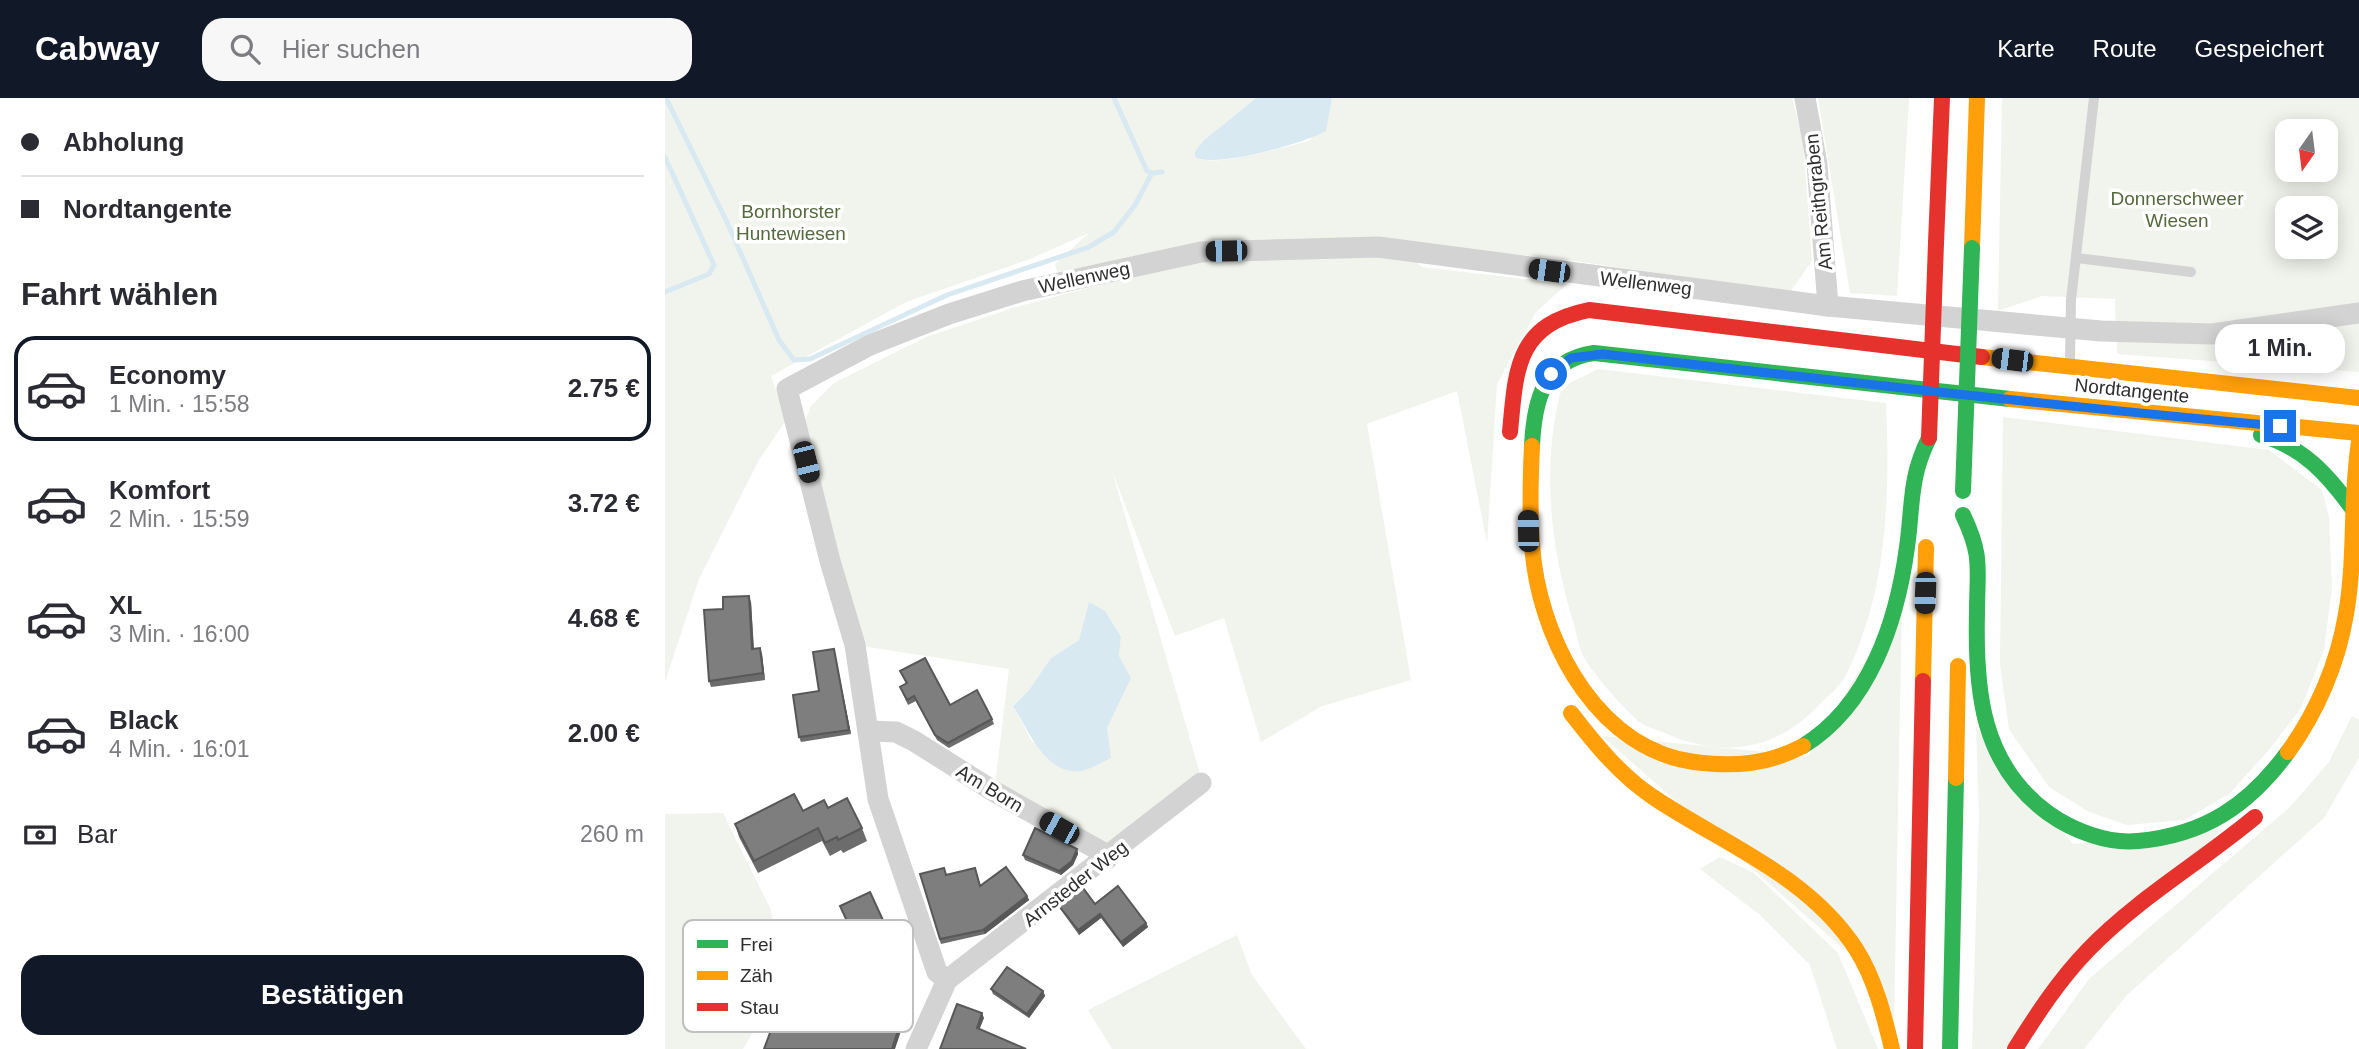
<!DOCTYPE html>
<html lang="de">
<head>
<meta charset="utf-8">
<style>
	body { margin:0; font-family:Arial,sans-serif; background:#f7f7f7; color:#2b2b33; height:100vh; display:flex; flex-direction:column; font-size:26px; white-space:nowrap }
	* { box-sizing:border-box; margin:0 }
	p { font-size:23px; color:#7c7c81 }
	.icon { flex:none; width:38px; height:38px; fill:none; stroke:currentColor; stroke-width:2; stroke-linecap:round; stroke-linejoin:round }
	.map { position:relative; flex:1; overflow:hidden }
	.side { display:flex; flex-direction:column; background:#fff; width:665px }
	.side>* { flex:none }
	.hud { display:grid; align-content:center; height:154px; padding:0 21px; background:#fff }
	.needle { width:46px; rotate:194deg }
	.buttons { position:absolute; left:1610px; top:21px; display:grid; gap:14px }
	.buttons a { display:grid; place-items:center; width:63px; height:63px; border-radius:14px; background:#fff; box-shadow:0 4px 18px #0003; font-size:35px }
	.end { position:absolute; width:32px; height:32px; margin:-16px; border:9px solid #1a73e8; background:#fff; box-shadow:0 0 0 4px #fff }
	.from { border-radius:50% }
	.bubble { position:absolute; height:49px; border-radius:21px; background:#fff; box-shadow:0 4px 18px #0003; font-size:23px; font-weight:600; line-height:49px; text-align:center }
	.car { position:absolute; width:21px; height:42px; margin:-21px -10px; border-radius:9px; box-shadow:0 0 5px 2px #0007; background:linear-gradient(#222 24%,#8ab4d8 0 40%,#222 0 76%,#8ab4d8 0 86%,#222 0) }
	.hud b { display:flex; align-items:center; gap:24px; height:66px; font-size:26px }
	.hud b+b { border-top:2px solid #e1e1e2 }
	.hud i { width:18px; height:18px; background:#2b2b33 }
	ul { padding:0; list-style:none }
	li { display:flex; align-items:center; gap:21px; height:105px; margin:0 14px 10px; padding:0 7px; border:4px solid transparent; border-radius:21px }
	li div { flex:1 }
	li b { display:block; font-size:26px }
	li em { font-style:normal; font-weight:600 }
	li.selected { border-color:#111827 }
	li>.icon { width:63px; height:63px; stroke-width:1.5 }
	h2 { padding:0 21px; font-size:32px; line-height:84px }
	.pay { display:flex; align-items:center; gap:18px; height:77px; padding:0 21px; font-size:26px }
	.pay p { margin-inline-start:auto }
	.primary-button { display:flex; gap:14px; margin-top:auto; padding:14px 21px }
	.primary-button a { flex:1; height:80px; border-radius:21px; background:#111827; color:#fff; font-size:28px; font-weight:600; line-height:80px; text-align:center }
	header { display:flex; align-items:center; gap:42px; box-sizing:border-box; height:98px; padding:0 35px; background:#111827; color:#fff }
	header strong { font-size:33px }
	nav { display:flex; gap:38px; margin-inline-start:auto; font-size:24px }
	.search { width:490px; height:63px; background:#f7f7f7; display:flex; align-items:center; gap:18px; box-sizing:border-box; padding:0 24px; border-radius:21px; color:#7c7c81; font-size:26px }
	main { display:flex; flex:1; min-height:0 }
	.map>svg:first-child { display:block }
	.green { fill:#f1f4ec; fill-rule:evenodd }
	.water { fill:#d8e9f1 }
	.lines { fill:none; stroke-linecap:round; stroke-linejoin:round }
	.stream { stroke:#d8e9f1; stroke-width:5 }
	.lane { stroke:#d3d3d3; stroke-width:10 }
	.street { stroke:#d3d3d3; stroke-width:21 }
	.fast { stroke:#30b455; stroke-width:16 }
	.slow { stroke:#ff9f0a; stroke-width:16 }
	.jam { stroke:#e5322d; stroke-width:16 }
	.fast-bridge { stroke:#30b455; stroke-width:16 }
	.jam-bridge { stroke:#e5322d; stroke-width:16 }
	.wall { fill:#6c6c6c }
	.shaded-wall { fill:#585858 }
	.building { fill:#7e7e7e; stroke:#585858; stroke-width:2 }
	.route { stroke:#1a73e8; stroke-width:9 }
	.labels { text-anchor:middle; stroke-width:7; stroke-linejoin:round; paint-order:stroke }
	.park-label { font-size:19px; fill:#54693c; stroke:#fff }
	.street-label { font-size:19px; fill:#2e2e2e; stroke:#fff }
	.key { fill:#fff; stroke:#c0c0c0; stroke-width:2 }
	.key-label { font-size:19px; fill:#2e2e2e }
</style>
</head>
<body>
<header>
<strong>Cabway</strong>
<div class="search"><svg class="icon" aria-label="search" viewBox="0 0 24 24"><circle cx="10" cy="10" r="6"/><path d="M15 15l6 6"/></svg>Hier suchen</div>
<nav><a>Karte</a><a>Route</a><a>Gespeichert</a></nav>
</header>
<main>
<section class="side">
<div class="hud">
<b><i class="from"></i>Abholung</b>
<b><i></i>Nordtangente</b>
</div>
<h2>Fahrt wählen</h2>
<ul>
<li class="selected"><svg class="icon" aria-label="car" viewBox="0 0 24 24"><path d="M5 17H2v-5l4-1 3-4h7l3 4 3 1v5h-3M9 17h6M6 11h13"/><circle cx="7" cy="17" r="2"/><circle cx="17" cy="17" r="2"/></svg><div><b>Economy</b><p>1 Min. · 15:58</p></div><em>2.75 €</em></li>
<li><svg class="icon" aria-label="car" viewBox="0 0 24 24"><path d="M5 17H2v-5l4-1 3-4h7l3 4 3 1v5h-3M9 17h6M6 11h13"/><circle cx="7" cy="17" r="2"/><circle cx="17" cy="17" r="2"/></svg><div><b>Komfort</b><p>2 Min. · 15:59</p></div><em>3.72 €</em></li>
<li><svg class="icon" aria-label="car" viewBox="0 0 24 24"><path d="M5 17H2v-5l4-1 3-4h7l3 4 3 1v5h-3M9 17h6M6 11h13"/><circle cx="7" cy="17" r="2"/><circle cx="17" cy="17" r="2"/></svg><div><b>XL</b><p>3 Min. · 16:00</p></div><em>4.68 €</em></li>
<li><svg class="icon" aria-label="car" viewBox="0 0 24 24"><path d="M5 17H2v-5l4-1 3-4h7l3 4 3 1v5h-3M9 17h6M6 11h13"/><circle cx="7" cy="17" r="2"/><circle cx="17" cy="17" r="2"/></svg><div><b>Black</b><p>4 Min. · 16:01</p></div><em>2.00 €</em></li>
</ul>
<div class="pay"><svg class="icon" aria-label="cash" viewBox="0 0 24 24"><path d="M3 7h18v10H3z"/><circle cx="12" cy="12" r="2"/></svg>Bar<p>260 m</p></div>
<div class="primary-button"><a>Bestätigen</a></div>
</section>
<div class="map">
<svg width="1694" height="951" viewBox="0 0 1694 951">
	<rect width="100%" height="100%" fill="#fff"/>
	<!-- green -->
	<g class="green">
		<path d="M0,0H591L538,43L530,59C550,71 621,48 644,43L664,16L667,0H1127L1138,41L1147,163L1125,194L889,160L695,142L538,146L392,174L390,166L424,135L365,161L241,204L106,278L121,322L94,362L34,481L0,584Z"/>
		<polygon points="1153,0 1244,0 1232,198 1185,195"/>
		<path d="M1337,0H1694V274L1452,256L1450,201L1377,198L1333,213ZM1622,33H1661V72H1622ZM1622,110H1661V149H1622Z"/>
		<path d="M706,155L748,161L757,169L902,186L871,214L832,286L822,445L792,293L702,326L746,582L657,608L596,644L559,520L510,538L447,373L536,679L441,752L330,687L344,571L197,548L140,323L146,308L169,285L261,239L351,209L537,160ZM424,505L440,513L456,537L454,558L465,580L442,630L367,644L348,607L364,592L386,560L414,542Z"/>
		<path d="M933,271L1221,305C1225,397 1223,494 1180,579C1174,590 1160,600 1151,610C1109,653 1058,660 1002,636C993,632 981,629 973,623C956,607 934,583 921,563C914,553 912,536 908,523C885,449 876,365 897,289Z"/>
		<polygon points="1338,319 1604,352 1657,392 1664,419 1667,490 1659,552 1636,610 1604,652 1564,696 1519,722 1462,727 1424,714 1384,689 1344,631 1335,566"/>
		<polygon points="1237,501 1229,925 1216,884 937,638 1143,658"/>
		<polygon points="1687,618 1694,622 1694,660 1659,720 1461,898 1419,951 1373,951 1424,881 1625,709 1664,664"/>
		<polygon points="1311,629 1408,746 1558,731 1339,951 1307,951 1314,716"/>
		<polygon points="58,715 106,812 116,887 78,951 0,951 0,716"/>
		<polygon points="1055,759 1089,775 1173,855 1213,951 1172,951 1145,867 1095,817 1035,771"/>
		<polygon points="572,837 587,877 641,951 447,951 423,912"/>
	</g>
	<!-- water -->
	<g class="water">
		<path d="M591,0H667L661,33C640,45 550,71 530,59V54L538,43Z"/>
		<path d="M424,504L440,513L456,538L454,558L466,580L442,630L446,660C437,664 425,672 415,673C380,677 363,631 348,608L364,592L386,560L414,542Z"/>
	</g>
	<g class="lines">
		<!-- stream -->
		<g class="stream">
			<polyline points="1,0 62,124 114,242 129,262 145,261 282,197 424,149 449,134 470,107 487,75 497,74"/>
			<polyline points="449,0 482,73 487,75"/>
			<polyline points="0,59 49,167 44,176 0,194"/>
		</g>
		<!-- lane -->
		<g class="lane">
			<polyline points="1412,160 1526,174"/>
			<polyline points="1405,262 1406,202 1429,0"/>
		</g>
		<!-- street -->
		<g class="street">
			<polyline points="1140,0 1152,66 1163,208"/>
			<polyline points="204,633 231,634 249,643 330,694 437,754 442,761"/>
			<polyline points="282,882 272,874 213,701 190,547 165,463 122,291 205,247 284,216 357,193 536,154 713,149 1163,208 1436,233 1547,236 1694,215"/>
			<polyline points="251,951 282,882 536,685"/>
		</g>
		<!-- fast -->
		<g class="fast">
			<path d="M1596,337C1638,349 1662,376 1687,410"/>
			<path d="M867,348C869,304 878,262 929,255L1345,301"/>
			<path d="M1298,417C1318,459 1312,470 1312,515C1310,592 1316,666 1383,715C1408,733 1443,746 1473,743C1540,737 1584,707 1623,654"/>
			<path d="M1138,648C1205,607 1232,523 1242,449C1248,407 1244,380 1264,340"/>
			<polyline points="1285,951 1291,680"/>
		</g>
		<!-- slow -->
		<g class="slow">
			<polyline points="1307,150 1312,0"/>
			<polyline points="1317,259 1694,300"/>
			<polyline points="1345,301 1694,335"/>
			<path d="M867,348C865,388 864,426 869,466C881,552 936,651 1029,664C1069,669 1102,667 1138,648"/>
			<polyline points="1258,583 1261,449"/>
			<path d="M906,615C930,646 955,677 988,699C1058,746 1143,777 1191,851C1210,881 1219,917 1227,951"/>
			<path d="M1623,654C1652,614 1673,565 1681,516C1691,460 1685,401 1694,344"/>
			<polyline points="1291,680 1293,568"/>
		</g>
		<!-- jam -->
		<g class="jam">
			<polyline points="1271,145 1277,0"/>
			<path d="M845,334C851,270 851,227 924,212L1317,259"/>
			<polyline points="1250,951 1258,583"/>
			<path d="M1350,951C1372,916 1394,882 1423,852C1472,801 1536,764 1590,719"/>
		</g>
		<!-- fast-bridge -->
		<polyline class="fast-bridge" points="1298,393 1307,150"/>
		<!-- jam-bridge -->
		<polyline class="jam-bridge" points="1264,340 1271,145"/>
	</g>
	<!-- wall -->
	<g class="wall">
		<polygon points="86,504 89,551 97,556 100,582 46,589 44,583 58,511"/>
		<polygon points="170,556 186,636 136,644 134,639"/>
		<polygon points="235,573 285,607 327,621 329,626 284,650 272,642 251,603 243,607 235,589 241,586"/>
		<polygon points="163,710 197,730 202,743 178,755 176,752 165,758 157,743 93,775 74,739 70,726 138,713"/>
		<polygon points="412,751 413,756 408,767 396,777 360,762 358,757"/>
		<polygon points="255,776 281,777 315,787 362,798 364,802 320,836 276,846"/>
		<polygon points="205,794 231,850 201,864 175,808"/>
		<polygon points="394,808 481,825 483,829 458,849 436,820 414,837 396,812"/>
		<polygon points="214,864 228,903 206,910 192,872"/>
		<polygon points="326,891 378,893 380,898 364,920 328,896"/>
	</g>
	<!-- shaded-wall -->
	<g class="shaded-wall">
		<polygon points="84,498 86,504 89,557 87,551"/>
		<polygon points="95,550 97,556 100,582 98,575"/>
		<polygon points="169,551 186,636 184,632"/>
		<polygon points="412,751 413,756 408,767 396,777 394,773"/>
		<polygon points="362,798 364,802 320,836 318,832"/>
		<polygon points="435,816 436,820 414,837 413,832"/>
		<polygon points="481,825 483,829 458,849 456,844"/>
		<polygon points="378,893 380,898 364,920 362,916"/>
		<polygon points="317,915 319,920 313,935 312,930"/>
		<polygon points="235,926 237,930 230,951 227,951"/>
	</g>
	<!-- building -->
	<g class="building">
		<polygon points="84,498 87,551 95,550 98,575 44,583 39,512 58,511 58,499"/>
		<polygon points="169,551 184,632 134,639 128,597 154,593 148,554"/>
		<polygon points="260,560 285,607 312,592 327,621 283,645 270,637 249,598 242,602 235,589 242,585 235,573"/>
		<polygon points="129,696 138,713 159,702 163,710 182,700 197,730 173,742 172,739 160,745 153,730 89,763 70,726"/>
		<polygon points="370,730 412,751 407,763 394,773 358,757"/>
		<polygon points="341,769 362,798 318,832 275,841 255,776 279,770 281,777 310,770 315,788"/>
		<polygon points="453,788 481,825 456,844 435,816 413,832 394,808 418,790 430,806"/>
		<polygon points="205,794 229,846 199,860 175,808"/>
		<polygon points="342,869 378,893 362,916 326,891"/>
		<polygon points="122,889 235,926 227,951 99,951"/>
		<polygon points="292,906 317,915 312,930 361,951 275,951"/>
	</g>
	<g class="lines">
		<!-- route -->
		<path class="route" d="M886,276L906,260L938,256C1164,282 1389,308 1615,328"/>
	</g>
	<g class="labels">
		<!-- park labels -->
		<g class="park-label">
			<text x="1512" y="107">Donnerschweer<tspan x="1512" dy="22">Wiesen</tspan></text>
			<text x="126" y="120">Bornhorster<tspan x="126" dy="22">Huntewiesen</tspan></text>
		</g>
		<!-- street labels -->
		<g class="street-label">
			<text transform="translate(1153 104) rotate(-96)" y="7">Am Reithgraben</text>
			<text transform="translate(419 179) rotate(-12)" y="7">Wellenweg</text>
			<text transform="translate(981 185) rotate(7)" y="7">Wellenweg</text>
			<text transform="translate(1467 292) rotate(6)" y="7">Nordtangente</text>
			<text transform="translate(325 690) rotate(31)" y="7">Am Born</text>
			<text transform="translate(410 785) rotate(-38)" y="7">Arnsteder Weg</text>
		</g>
	</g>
	<!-- legend -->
	<rect x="18" y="822" width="230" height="112" rx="10" class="key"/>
	<rect x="32" y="842" width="31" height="8" fill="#30b455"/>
	<rect x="32" y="873" width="31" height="9" fill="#ff9f0a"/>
	<rect x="32" y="905" width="31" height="8" fill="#e5322d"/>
	<g class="key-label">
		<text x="75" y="853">Frei</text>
		<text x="75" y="884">Zäh</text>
		<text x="75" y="916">Stau</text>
	</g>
</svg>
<div class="buttons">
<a><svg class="needle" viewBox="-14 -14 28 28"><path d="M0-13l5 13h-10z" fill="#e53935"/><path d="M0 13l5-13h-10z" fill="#7c7c81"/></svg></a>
<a><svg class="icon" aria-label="layers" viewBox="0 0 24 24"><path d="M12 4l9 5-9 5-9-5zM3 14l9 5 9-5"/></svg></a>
</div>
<i class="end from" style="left:886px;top:276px"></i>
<i class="end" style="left:1615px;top:328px"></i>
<div class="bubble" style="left:1550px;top:226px;width:130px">1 Min.</div>
<i class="car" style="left:561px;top:153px;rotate:269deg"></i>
<i class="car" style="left:884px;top:173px;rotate:278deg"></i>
<i class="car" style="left:1347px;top:262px;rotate:277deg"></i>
<i class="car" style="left:141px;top:364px;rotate:166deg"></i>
<i class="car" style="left:863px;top:433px;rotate:359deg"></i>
<i class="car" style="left:1260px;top:495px;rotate:182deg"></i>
<i class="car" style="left:394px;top:730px;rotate:299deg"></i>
</div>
</main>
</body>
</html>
